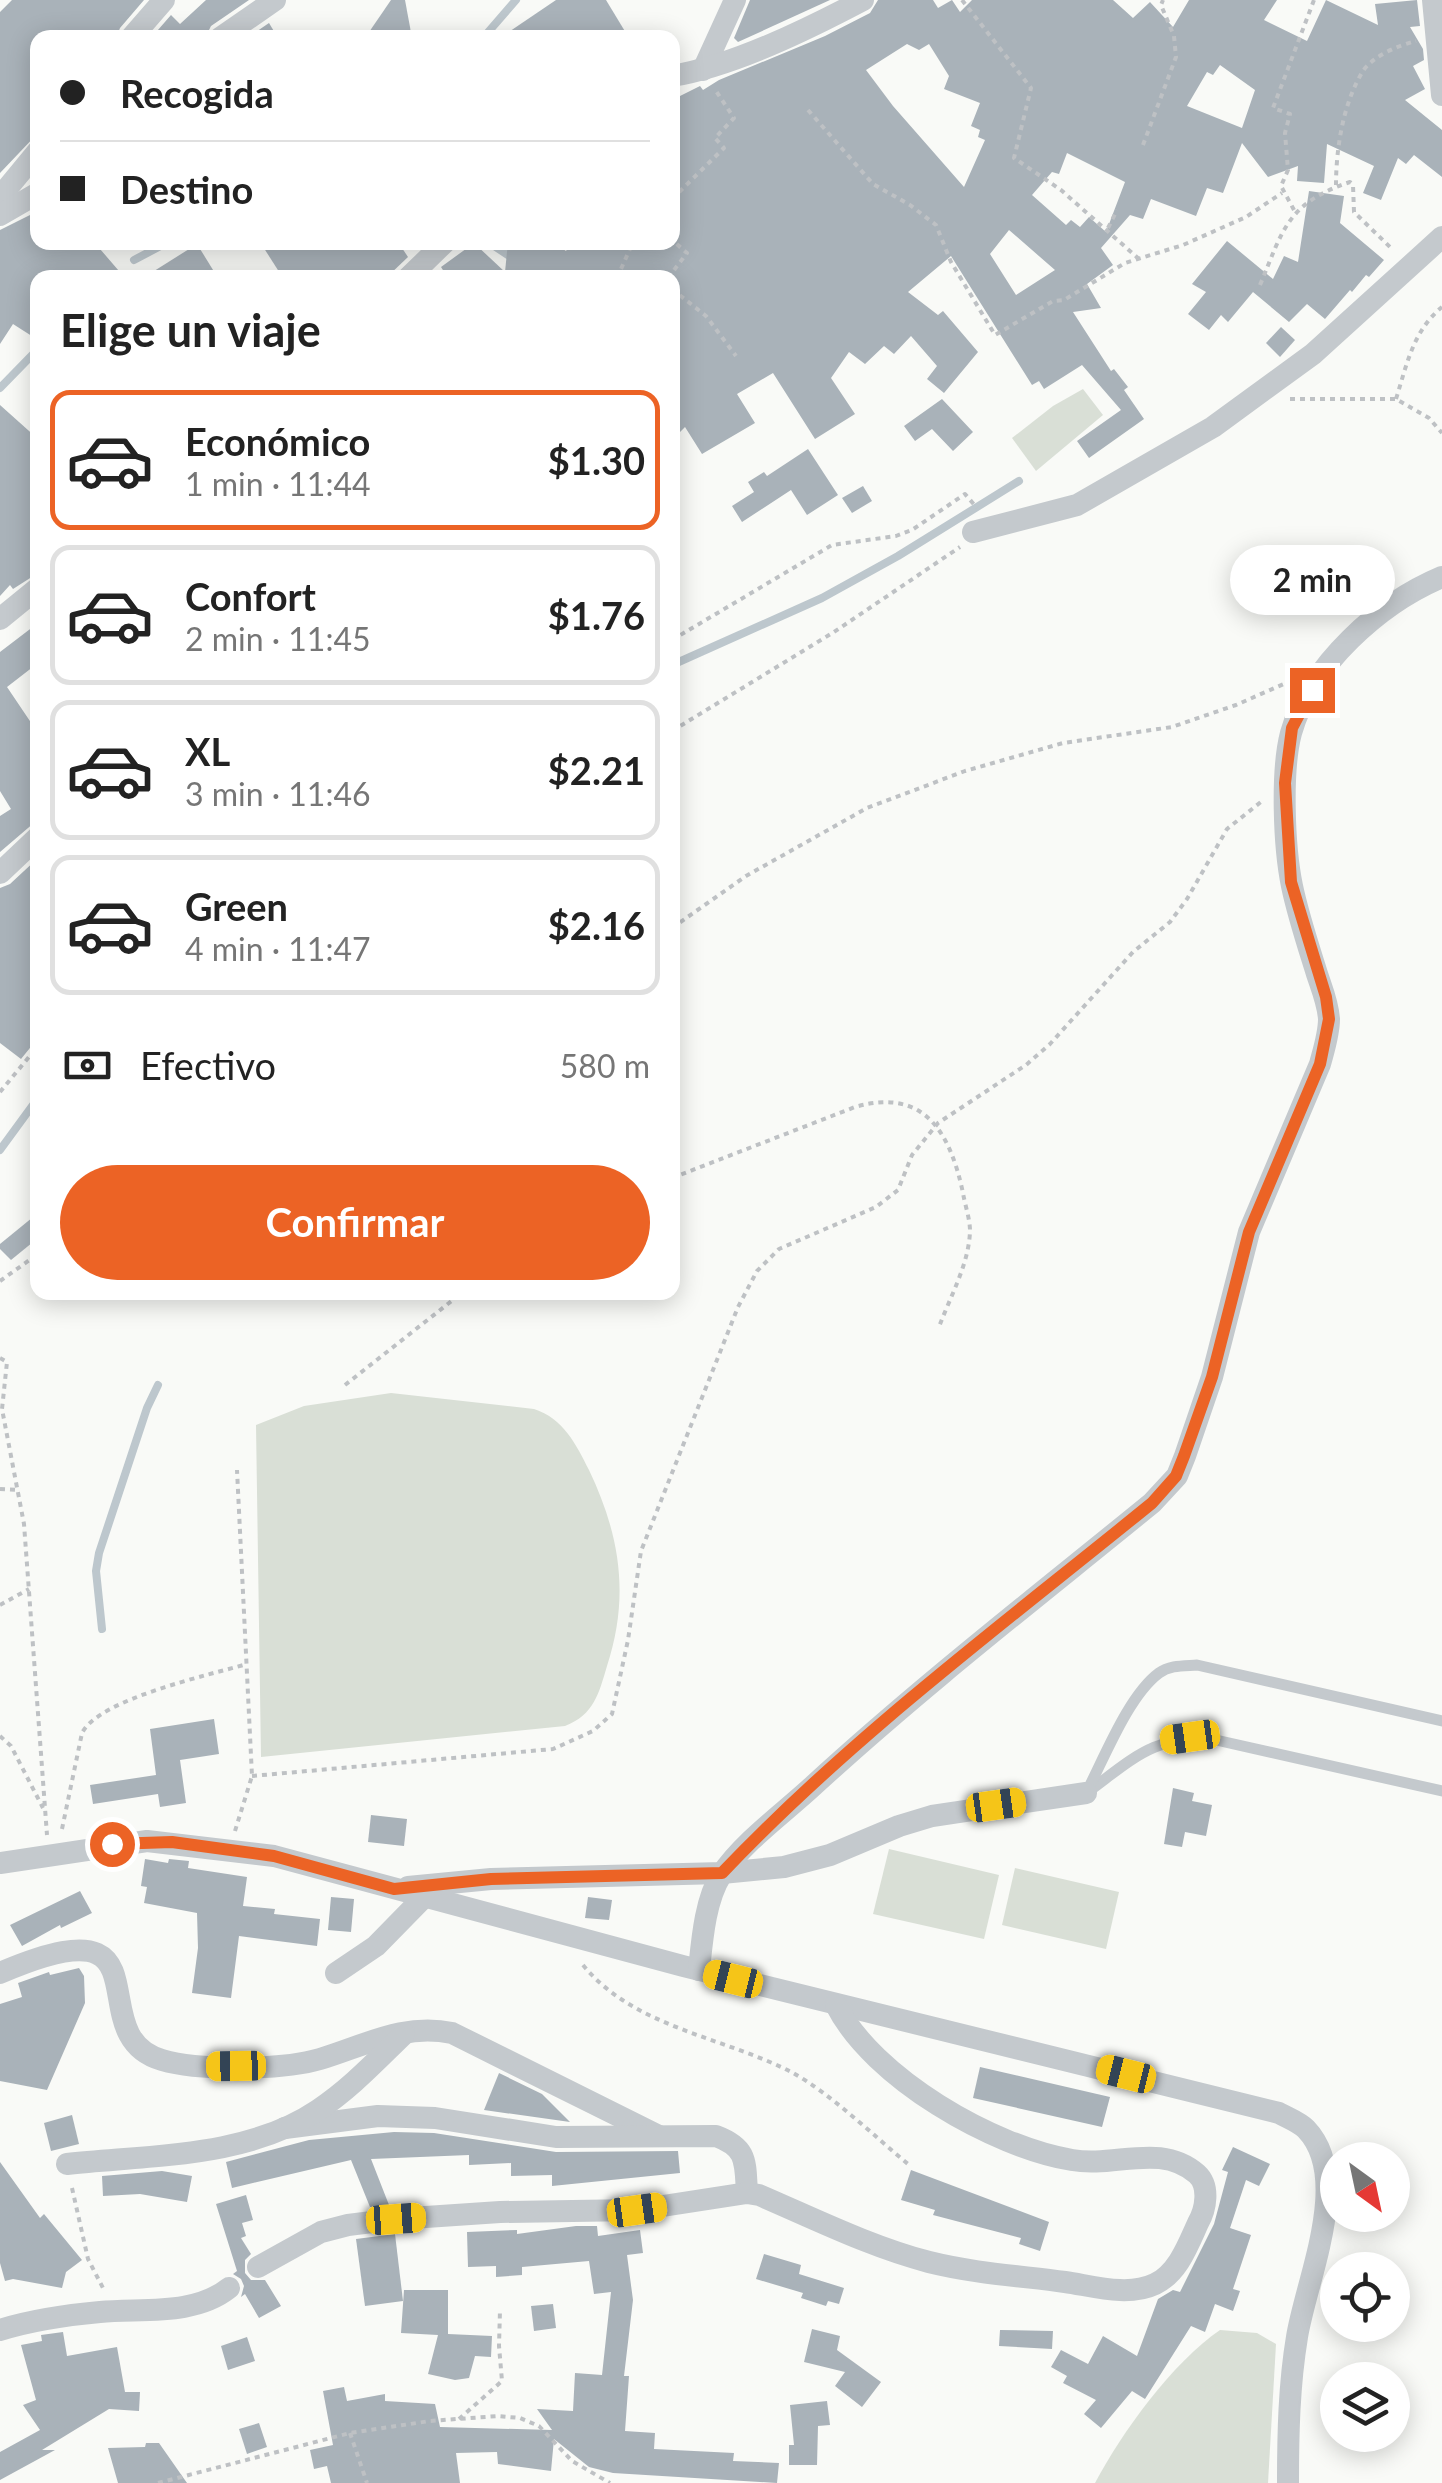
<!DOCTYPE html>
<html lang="es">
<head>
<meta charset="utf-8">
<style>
	body { margin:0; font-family:Lato,sans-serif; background:#f2f2f2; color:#222; height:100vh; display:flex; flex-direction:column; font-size:38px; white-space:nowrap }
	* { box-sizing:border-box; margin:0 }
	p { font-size:32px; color:#767676 }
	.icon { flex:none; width:55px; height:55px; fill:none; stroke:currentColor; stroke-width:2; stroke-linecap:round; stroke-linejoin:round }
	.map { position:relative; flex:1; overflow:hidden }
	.panel { position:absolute; left:30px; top:270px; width:650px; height:1030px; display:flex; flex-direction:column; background:#fff; border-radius:20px; box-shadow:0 5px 25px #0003 }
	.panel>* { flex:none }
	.banner { position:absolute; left:30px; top:30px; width:650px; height:220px; border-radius:20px; box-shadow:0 5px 25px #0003; display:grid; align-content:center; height:220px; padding:0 30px; background:#fff }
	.needle { width:65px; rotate:147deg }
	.tools { position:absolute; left:1320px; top:2142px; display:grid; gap:20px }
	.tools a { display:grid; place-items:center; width:90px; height:90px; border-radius:50%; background:#fff; box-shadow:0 5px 25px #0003; font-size:50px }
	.end { position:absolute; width:45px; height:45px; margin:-22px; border:12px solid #ec6325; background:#fff; box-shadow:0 0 0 5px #fff }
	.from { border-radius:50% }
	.bubble { position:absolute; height:70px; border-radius:35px; background:#fff; box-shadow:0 5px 25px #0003; font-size:32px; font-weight:700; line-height:70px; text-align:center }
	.car { position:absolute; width:30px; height:60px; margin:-30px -15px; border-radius:12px; box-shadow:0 0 8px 2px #0007; background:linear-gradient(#f5c518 24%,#345 0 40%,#f5c518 0 76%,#345 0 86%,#f5c518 0) }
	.banner b { display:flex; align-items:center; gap:35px; height:95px; font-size:38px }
	.banner b+b { border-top:2px solid #e0e0e0 }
	.banner i { width:25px; height:25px; background:#222 }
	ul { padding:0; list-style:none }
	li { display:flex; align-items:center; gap:30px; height:140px; margin:0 20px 15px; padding:0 10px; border:5px solid #e0e0e0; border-radius:20px }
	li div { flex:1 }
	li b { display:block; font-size:38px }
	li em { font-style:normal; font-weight:700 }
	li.current { border-color:#ec6325 }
	li>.icon { width:90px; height:90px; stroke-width:1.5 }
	h2 { padding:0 30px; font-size:45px; line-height:120px }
	.pay { display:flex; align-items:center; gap:25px; height:110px; padding:0 30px; font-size:38px }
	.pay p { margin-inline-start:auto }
	.cta { display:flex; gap:20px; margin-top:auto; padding:20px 30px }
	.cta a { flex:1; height:115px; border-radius:60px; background:#ec6325; color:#fff; font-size:40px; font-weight:700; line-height:115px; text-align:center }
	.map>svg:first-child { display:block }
	.green { fill:#d9dfd6 }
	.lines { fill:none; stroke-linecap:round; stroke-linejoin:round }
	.stream { stroke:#bdc7cd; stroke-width:8 }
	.building { fill:#a9b2b9; fill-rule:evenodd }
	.path { stroke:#bec1c4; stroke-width:4; stroke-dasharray:5 5; stroke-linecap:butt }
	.service { stroke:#c4c9cd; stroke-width:11 }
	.minor { stroke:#c4c9cd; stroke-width:22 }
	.route { stroke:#ec6325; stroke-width:12 }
</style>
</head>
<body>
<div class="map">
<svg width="1442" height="2483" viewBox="0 0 1442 2483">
	<rect width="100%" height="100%" fill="#f9faf7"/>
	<!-- green -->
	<g class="green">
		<polygon points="1083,389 1103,415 1036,471 1012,438 1053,406"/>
		<path d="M391,1393L534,1409C563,1418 576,1444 589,1470C620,1535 630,1596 607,1666C599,1693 594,1715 565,1726L261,1757L256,1425L304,1406Z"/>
		<polygon points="889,1849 999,1875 984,1939 873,1914"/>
		<polygon points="1015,1868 1119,1892 1106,1949 1002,1925"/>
		<path d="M1220,2330L1257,2333L1276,2344L1268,2483H1095C1122,2432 1172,2363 1220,2330Z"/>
	</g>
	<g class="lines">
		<!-- stream -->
		<g class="stream">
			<polyline points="483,38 516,0"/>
			<polyline points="488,242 514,259"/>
			<polyline points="134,260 168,242"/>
			<polyline points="0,388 38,349"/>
			<polyline points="672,665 822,598 898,556 1019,481"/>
			<polyline points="0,1150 38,1098"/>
			<polyline points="102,1629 96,1571 99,1553 147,1408 158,1385"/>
		</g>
	</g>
	<!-- building -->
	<g class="building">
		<polygon points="12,0 144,0 120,28 116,38 38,38 38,133 0,173 0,12"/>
		<polygon points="206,0 249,0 211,26 205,38 151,38 171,15 180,24"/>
		<polygon points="391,0 405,0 412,38 365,38"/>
		<polygon points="556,0 606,0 629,38 500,38"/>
		<polygon points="750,0 830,0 738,42 734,38"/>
		<path d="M878,0H933L938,8L952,0L960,12L972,0H1113L1133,18L1150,2L1173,27L1189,0H1277L1264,20L1307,41L1326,0L1378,25L1375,4L1417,0L1420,26L1410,27L1423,49L1424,60L1413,66L1425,89L1405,100L1442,130V177L1414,155L1406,164L1398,158L1381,200L1363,193L1374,166L1327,144L1324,183L1297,181L1298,166L1268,177L1242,143L1223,193L1207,188L1196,216L1151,199L1143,219L1130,215L1101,248L1113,265L1087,284L1101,308L1073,312L1111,371L1114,369L1128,387L1124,390L1144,419L1089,458L1077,441L1121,410L1082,365L1044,389L1039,381L1032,385L951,256L908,292L938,315L943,311L978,352L944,393L927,379L937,366L911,336L894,354L884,346L865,364L849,352L831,378L855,414L815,439L773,373L737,394L755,423L702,454L685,427L672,440V278H448L441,267L474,243L505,272L508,242H553L566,251L572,242H672V100L700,86L703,90L719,80L825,36L870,13ZM907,44L919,50L929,44L949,76L944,89L980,103L971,126L980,130L978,137L985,140L964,187L893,106L866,70ZM1220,65L1255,90L1242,128L1187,106L1207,72L1213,75ZM1067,153L1125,182L1106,232L1089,217L1080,227L1071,220L1066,225L1032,195L1052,172L1059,174ZM1009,230L1055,270L1016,295L990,254Z"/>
		<polygon points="269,23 278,38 247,38"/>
		<polygon points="1309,191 1344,196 1340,223 1384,260 1369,277 1366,275 1352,292 1350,290 1325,319 1307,304 1289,322 1253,292 1228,322 1221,315 1209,330 1188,314 1206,292 1192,284 1227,241 1273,279 1284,256 1298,262"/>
		<polygon points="38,211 38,242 94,242 125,278 38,278 38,340 13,324 0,344 0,230"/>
		<polygon points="260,242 398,242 408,257 386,278 283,278"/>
		<polygon points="197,244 218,278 143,278"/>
		<polygon points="1281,327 1295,340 1280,357 1266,343"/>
		<polygon points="942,399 973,432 953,451 932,429 915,441 904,426"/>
		<polygon points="0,405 38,439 38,573 13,589 10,585 0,596"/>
		<polygon points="808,449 838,495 807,515 791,490 742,522 732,506 754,492 748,482 764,472 767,476"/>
		<polygon points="863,486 872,501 852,513 842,498"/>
		<polygon points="38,623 38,663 7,687 38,733 38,809 30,814 35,822 0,852 0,816 11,809 0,791 0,652"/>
		<polygon points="38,858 38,1038 21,1059 0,1043 0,888 10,884"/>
		<polygon points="38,1213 38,1238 11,1260 0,1249 0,1244"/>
		<polygon points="214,1719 219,1754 180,1760 186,1803 160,1807 158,1794 93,1804 90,1785 156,1775 150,1729"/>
		<polygon points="1173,1788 1194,1793 1192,1801 1212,1805 1206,1836 1185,1832 1182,1847 1164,1844"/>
		<polygon points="371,1815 407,1819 404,1846 368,1842"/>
		<polygon points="145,1859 168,1863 169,1859 189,1861 188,1868 247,1877 243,1906 275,1909 274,1914 320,1919 317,1946 239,1936 231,1998 192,1993 198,1948 197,1913 144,1903 147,1887 141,1886"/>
		<polygon points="80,1891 92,1913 61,1928 60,1925 22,1946 10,1925"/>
		<polygon points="331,1897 354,1899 351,1932 328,1930"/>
		<polygon points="588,1897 612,1900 609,1920 585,1918"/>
		<polygon points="79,1968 84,1976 85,2003 47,2090 0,2081 0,2004 22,1997 18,1983 49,1972 50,1975"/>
		<polygon points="980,2067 1110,2097 1102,2127 973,2098"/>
		<polygon points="499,2073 542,2094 570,2122 484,2110"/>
		<polygon points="72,2115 79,2144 51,2151 44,2123"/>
		<polygon points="394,2132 434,2133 556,2152 678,2151 680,2173 552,2186 552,2175 511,2176 511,2163 469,2165 469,2155 371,2159 389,2205 370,2207 351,2160 232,2188 226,2162 309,2140"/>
		<polygon points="1233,2147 1270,2164 1259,2186 1246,2180 1230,2228 1251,2235 1233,2289 1240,2291 1233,2311 1215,2304 1205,2332 1191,2326 1145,2399 1132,2391 1101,2428 1084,2414 1096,2400 1063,2383 1067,2376 1051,2367 1061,2350 1088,2364 1103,2336 1137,2356 1158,2299 1173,2290 1180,2292 1214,2224 1228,2172 1222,2170"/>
		<polygon points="0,2162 40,2218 44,2214 82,2260 66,2272 62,2288 13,2279 5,2281 0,2263"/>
		<polygon points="911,2170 1049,2222 1040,2251 1019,2244 1021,2238 933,2215 935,2210 901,2200"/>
		<polygon points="162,2171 192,2176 187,2202 140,2194 103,2196 102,2176"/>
		<polygon points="246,2195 253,2220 242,2223 246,2236 241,2238 251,2254 245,2260 245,2273 251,2280 265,2280 281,2306 259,2318 245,2294 241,2297 244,2286 241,2279 233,2274 237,2271 216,2204"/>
		<polygon points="576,2226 597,2226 598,2236 640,2230 643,2253 627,2255 633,2300 624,2376 629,2376 625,2431 655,2433 654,2449 734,2453 733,2461 779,2463 777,2483 613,2473 589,2467 554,2439 551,2471 498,2464 497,2452 456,2453 460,2483 331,2483 327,2466 314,2469 310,2450 333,2445 323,2391 344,2387 347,2401 385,2394 385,2401 435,2404 440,2427 552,2430 537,2409 573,2411 575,2373 602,2375 611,2292 594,2294 589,2261 522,2267 522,2275 496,2277 496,2266 468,2267 467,2232 517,2230 517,2234"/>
		<polygon points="395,2234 403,2301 365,2306 356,2239"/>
		<polygon points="764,2254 801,2265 799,2274 844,2288 839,2304 828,2301 826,2306 801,2298 803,2293 756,2279"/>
		<polygon points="404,2290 448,2290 448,2334 492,2336 491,2357 475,2356 469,2378 455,2380 428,2374 438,2335 401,2333"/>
		<polygon points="553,2304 556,2328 534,2331 531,2306"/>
		<polygon points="812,2329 840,2336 837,2350 881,2382 862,2407 835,2386 845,2372 804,2362"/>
		<polygon points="1000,2330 1053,2331 1052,2349 999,2346"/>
		<polygon points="63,2332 67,2356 117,2347 125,2392 140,2392 139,2411 109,2409 42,2450 55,2450 0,2480 0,2452 40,2430 23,2405 36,2400 21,2345 42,2341 41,2335"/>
		<polygon points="247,2337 255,2361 228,2370 221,2346"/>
		<polygon points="827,2401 830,2425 818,2426 817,2465 789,2465 789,2445 794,2445 790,2405"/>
		<polygon points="259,2423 267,2447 247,2454 239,2429"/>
		<polygon points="146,2443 159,2443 187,2483 118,2483 108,2448 145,2447"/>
	</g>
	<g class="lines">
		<!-- path -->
		<g class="path">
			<polyline points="962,0 1031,88 1014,158 1061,190 1139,259"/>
			<polyline points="808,110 873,184 910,205 936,225 951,262 995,335 1053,301 1064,300 1125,263 1183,245 1246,217 1282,193"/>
			<polyline points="1143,145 1176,57 1174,36 1161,5 1163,0"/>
			<path d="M1336,185C1336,149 1343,103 1363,71C1373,56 1399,45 1416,41"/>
			<polyline points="672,199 724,148 715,138 734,118 716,91"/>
			<polyline points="1294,210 1281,186 1288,170 1285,133 1290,114 1273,108 1314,0"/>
			<polyline points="1108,228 1117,210"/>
			<polyline points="617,278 633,242"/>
			<polyline points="668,278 687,253 672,240"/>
			<path d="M1260,285C1283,230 1287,203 1350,182L1353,185L1354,212L1392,249"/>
			<polyline points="672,289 706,316 736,356"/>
			<polyline points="1290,399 1396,399 1429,418 1442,433"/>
			<path d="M1396,399C1407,364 1413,331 1442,307"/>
			<polyline points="672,640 832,545 896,536 912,530 965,494 977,508"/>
			<polyline points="672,731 834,632 960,547"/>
			<polyline points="672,928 746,876 867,808 965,771 1063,743 1172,727 1236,705 1286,683"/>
			<polyline points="0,1092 38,1046"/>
			<path d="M672,1178L855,1107C924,1087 950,1132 963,1193C965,1205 970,1219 970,1231C969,1264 950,1297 939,1327"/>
			<polyline points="0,1281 38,1254"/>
			<polyline points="0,1358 7,1362 2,1409 24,1524 47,1835"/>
			<polyline points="345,1385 463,1292"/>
			<polyline points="0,1489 20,1490"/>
			<polyline points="0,1605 29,1589"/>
			<polyline points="0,1736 11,1746 43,1808"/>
			<polyline points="252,1776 553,1749 593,1731 612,1714 628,1640 641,1551 738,1307 757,1271 779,1249 876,1207 898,1190 912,1155 938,1123 1026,1065 1050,1044 1133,952 1170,922 1187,899 1227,829 1262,801"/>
			<path d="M62,1829L82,1733C99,1699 209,1675 247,1664"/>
			<polyline points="235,1831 252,1776 237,1470"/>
			<path d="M583,1965C634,2028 725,2037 793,2073C831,2094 874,2136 908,2164"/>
			<polyline points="72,2188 88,2259 103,2288"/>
			<polyline points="459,2419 502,2381 499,2346 500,2310"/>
			<polyline points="350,2433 367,2483"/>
			<polyline points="158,2483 350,2433 430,2421 498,2416 520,2418 539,2426 572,2461 610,2483"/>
		</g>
		<!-- service -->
		<g class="service">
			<path d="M1089,1791C1135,1757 1156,1734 1216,1740L1442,1791"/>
			<path d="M1086,1793C1104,1759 1128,1696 1159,1673C1170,1665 1184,1666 1197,1665L1442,1721"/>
		</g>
		<!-- minor -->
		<g class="minor">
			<polyline points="1433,0 1442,95"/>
			<polyline points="131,38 164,0"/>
			<polyline points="220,38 275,0"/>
			<polyline points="703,70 735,0"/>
			<path d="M672,76C733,66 808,29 863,0"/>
			<polyline points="0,197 38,151"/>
			<polyline points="0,215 38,193"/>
			<polyline points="408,278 445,242"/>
			<polyline points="973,532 1077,505 1213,427 1313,354 1442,237"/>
			<polyline points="0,619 38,588"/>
			<polyline points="0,873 38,837"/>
			<path d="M0,1863L147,1841L274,1856L683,1966L1279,2113C1288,2118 1299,2122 1306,2129C1353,2178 1306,2280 1297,2337C1289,2385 1288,2434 1288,2483"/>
			<polyline points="408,1887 491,1879 722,1873 784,1867 830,1855 899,1826 932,1816 1086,1793"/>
			<path d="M699,1970C702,1941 705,1900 721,1875C744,1841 784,1813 814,1785C922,1686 1038,1596 1152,1503L1177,1476L1185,1456L1212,1377L1249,1232L1320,1064C1324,1049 1329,1034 1329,1019C1328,1003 1322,989 1317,974C1308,945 1298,915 1292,886C1284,847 1281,771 1291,733C1310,665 1380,603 1442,577"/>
			<path d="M0,1973C177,1897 76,2035 162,2060C199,2071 283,2070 320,2059C366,2045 404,2023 452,2033L659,2136"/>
			<polyline points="336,1973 376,1946 424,1897"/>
			<path d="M285,2128L378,2116L435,2118L556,2137L716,2136C748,2148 745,2162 747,2193"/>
			<path d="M67,2164C149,2155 247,2158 318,2110C350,2089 377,2060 404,2034"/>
			<path d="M258,2267L321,2232L348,2225L396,2219L500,2212L637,2210L747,2193L759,2195C815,2219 871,2247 929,2262C973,2273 1020,2276 1065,2282C1093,2286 1128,2297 1155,2284C1178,2273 1188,2245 1198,2223C1206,2209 1210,2186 1197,2174C1160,2142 1115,2168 1072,2160C993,2147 873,2078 836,2005"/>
			<path d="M0,2330C32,2320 67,2315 100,2312C142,2308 194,2316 229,2288"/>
		</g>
	</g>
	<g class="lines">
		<!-- route -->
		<path class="route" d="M112,1844L172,1842L274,1856L394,1889L491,1879L722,1873C852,1736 1006,1622 1152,1503L1176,1476L1184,1456L1212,1377L1249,1232L1320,1064L1329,1019L1326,997L1291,882L1285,783L1292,728L1312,690"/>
	</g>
</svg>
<div class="tools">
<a><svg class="needle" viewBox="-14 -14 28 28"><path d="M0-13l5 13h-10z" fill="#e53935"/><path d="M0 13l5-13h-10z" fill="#767676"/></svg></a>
<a><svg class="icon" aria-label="locate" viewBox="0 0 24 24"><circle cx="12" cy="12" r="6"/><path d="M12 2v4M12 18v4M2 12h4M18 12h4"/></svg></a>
<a><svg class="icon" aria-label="layers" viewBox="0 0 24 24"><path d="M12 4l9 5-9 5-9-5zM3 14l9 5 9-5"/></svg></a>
</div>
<i class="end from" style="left:112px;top:1844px"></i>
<i class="end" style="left:1312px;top:690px"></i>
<div class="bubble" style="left:1230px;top:545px;width:165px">2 min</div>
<i class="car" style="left:1190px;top:1737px;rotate:262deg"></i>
<i class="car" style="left:996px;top:1805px;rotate:82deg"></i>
<i class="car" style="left:733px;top:1979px;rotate:284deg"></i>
<i class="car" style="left:236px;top:2066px;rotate:269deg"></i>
<i class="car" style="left:1126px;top:2074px;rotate:284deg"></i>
<i class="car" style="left:637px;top:2210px;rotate:82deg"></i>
<i class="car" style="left:396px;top:2219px;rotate:86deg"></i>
<div class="banner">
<b><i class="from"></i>Recogida</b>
<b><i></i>Destino</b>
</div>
<section class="panel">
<h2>Elige un viaje</h2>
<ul>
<li class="current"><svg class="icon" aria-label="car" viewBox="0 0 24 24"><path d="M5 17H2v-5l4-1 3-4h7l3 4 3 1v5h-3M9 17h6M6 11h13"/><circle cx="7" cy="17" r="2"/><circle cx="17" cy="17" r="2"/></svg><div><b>Económico</b><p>1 min · 11:44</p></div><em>$1.30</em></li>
<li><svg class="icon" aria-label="car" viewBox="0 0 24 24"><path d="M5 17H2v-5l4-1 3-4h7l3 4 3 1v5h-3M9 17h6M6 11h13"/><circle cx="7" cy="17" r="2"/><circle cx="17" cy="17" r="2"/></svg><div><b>Confort</b><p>2 min · 11:45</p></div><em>$1.76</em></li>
<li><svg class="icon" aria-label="car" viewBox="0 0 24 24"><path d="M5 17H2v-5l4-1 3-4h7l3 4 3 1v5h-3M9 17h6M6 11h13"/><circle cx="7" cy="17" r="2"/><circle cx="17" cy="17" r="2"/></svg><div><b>XL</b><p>3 min · 11:46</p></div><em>$2.21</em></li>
<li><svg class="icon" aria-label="car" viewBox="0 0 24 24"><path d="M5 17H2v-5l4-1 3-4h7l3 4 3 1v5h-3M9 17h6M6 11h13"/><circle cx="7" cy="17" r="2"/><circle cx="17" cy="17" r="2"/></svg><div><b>Green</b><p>4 min · 11:47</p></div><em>$2.16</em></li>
</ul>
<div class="pay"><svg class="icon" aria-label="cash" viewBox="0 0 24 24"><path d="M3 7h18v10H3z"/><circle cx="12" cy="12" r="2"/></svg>Efectivo<p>580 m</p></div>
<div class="cta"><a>Confirmar</a></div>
</section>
</div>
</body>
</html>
